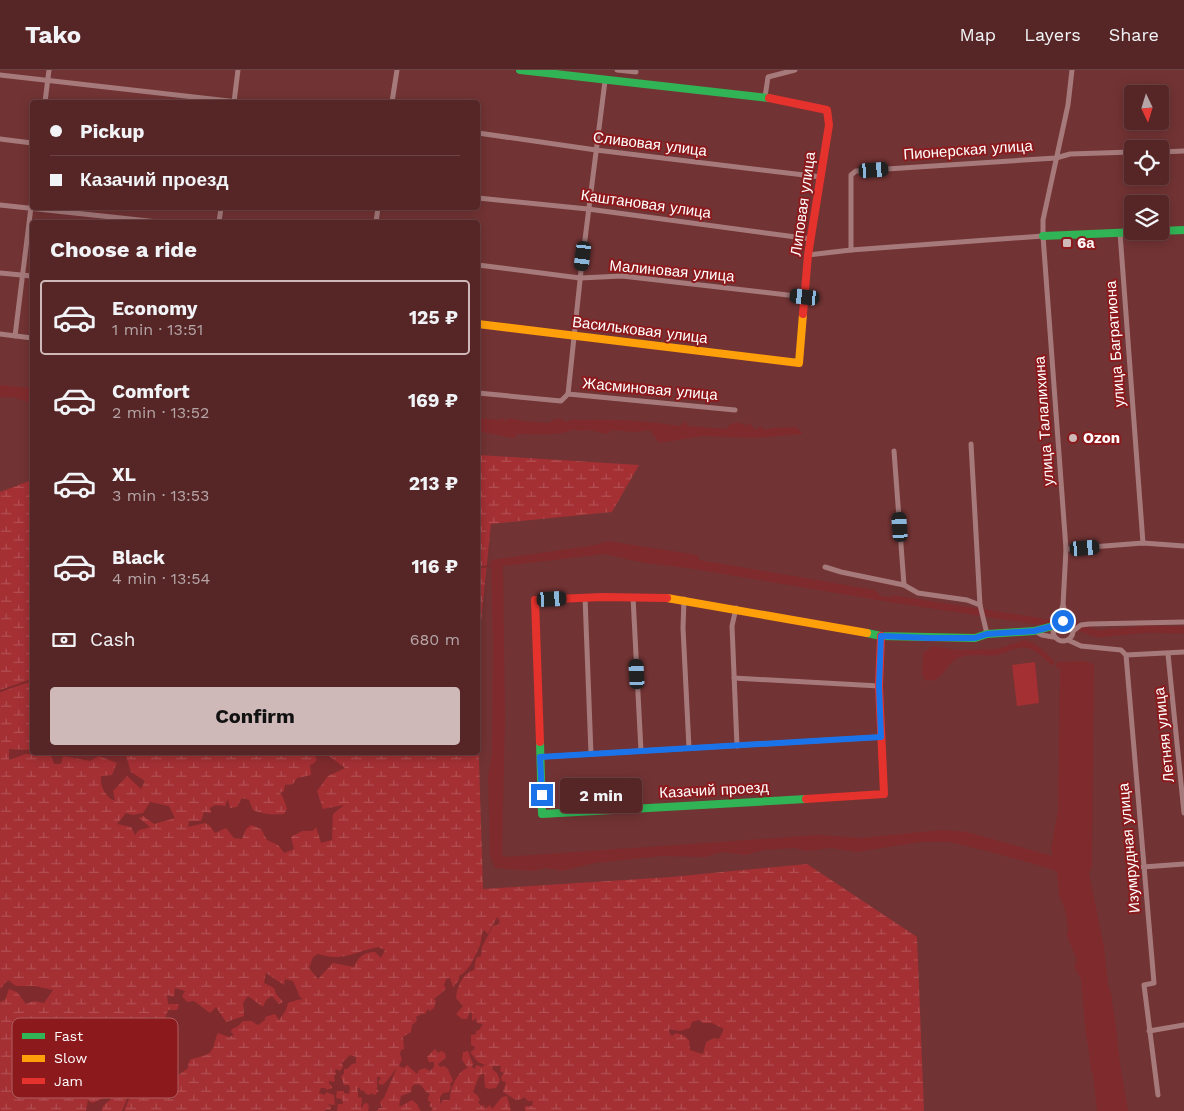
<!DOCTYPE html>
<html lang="en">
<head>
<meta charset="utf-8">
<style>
	body { margin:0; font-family:"Work Sans",sans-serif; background:#5f3233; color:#f1f3f6; height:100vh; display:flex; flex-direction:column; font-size:19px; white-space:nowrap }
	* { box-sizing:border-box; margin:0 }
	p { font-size:16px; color:#b6a5a7 }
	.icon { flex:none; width:28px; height:28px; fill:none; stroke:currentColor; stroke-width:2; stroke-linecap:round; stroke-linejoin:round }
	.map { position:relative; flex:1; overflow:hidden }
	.details { position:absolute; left:30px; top:150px; width:450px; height:535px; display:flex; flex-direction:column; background:#562627; border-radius:5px; box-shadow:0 2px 12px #0003,0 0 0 1px #6c4344 }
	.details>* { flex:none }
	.guide { position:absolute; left:30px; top:30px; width:450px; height:110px; border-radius:5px; box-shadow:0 2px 12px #0003,0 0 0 1px #6c4344; display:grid; align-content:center; height:110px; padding:0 20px; background:#562627 }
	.needle { width:32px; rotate:176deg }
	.buttons { position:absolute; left:1124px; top:15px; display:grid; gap:10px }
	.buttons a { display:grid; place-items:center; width:45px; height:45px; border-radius:5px; background:#562627; box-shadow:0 2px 12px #0003,0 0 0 1px #6c4344; font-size:25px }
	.end { position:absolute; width:22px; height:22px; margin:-11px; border:6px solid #1a73e8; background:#fff; box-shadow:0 0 0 2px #fff }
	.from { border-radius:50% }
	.bubble { position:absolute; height:35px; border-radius:5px; background:#562627; box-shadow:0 2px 12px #0003,0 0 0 1px #6c4344; font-size:16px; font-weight:700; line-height:35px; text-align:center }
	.car { position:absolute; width:15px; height:30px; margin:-15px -8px; border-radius:6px; box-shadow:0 0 4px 1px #0007; background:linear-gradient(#222 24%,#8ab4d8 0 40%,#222 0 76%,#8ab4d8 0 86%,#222 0) }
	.guide b { display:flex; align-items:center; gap:18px; height:48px; font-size:19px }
	.guide b+b { border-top:1px solid #6c4344 }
	.guide i { width:12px; height:12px; background:#f1f3f6 }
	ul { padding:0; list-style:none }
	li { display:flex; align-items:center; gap:15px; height:75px; margin:0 10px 8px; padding:0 10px; border:2px solid transparent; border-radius:5px }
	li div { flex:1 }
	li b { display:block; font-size:19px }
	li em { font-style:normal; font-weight:700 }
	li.selected { border-color:#ceb8b8 }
	li>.icon { width:45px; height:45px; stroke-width:1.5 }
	h2 { padding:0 20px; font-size:22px; line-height:60px }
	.pay { display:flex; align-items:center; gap:12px; height:55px; padding:0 20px; font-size:19px }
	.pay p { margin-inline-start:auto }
	.action { display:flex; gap:10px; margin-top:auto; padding:10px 20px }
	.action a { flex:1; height:58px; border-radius:5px; background:#ceb8b8; color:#111; font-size:20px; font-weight:700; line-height:58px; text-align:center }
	header { display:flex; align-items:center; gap:30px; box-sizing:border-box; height:70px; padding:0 25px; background:#562627; border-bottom:1px solid #6c4344 }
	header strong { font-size:24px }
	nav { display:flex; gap:28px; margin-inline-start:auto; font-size:18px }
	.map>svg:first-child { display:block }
	.wetland { fill:url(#wetland-marsh) }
	.pitch { fill:#a43034 }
	.water { fill:#7f2b2d }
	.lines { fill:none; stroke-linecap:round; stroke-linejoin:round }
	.stream { stroke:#7f2b2d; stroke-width:2 }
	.canal { stroke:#7f2b2d; stroke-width:7 }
	.street { stroke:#a67a7b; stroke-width:5 }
	.fast { stroke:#30b455; stroke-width:8 }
	.slow { stroke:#ff9f0a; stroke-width:8 }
	.jam { stroke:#e5322d; stroke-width:8 }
	.route { stroke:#1a73e8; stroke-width:6 }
	.poi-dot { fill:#ceb8b8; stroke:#8c191c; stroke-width:2 }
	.labels { text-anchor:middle; stroke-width:4; stroke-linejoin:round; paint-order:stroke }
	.street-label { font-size:15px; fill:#fff; stroke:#8c191c }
	.poi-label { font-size:15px; font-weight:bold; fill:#fff; stroke:#8c191c; text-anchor:start }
	.key { fill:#8c191c; stroke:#ae5e60; stroke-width:1 }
	.key-label { font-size:14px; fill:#fff }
</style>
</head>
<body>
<header>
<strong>Tako</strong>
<nav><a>Map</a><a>Layers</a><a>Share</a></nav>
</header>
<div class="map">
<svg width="1184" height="1041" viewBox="0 0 1184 1041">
	<defs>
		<pattern id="wetland-marsh" width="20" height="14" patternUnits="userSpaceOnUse" patternTransform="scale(1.25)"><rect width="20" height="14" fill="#a43034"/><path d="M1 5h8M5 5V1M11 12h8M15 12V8" fill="none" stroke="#b24f52"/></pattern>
	</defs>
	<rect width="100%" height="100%" fill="#723334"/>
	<!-- wetland -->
	<polygon class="wetland" points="478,385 639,395 612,442 491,454 479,571 479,691 483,819 671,807 807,794 917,867 924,1041 0,1041 0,422 32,410 32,682 478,682"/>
	<!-- pitch -->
	<polygon class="pitch" points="1035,592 1039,633 1017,636 1012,595"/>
	<!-- water -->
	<g class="water">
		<polygon points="0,315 32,318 32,333 13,327 0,327"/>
		<path d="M503,347L504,351L508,350L509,348L523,351L549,353L555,349L560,348L566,352C573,348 577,350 585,350C617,349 648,351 680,356L686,351L687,356L726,359L731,354L738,352L747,356L750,353L755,360L761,356L764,360L772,358L796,357L803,364L754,368L703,366L659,373L650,360L635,362L612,360L607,364L590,360L579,361L575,359C558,367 536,364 517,364L515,368H511L478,361V348L499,350Z"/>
		<polygon points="607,471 698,485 699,490 875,520 880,526 903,529 902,534 688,498 645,493 604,484 503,496 505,647 502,785 506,787 818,765 861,768 942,760 967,762 1053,786 1051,778 1058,741 1060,599 1055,597 1058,592 1083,591 1094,594 1092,795 1089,803 1104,877 1108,915 1111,923 1116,958 1120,994 1128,1041 1097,1041 1093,1005 1091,999 1088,975 1086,966 1081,909 1074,896 1077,890 1067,866 1068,859 1065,839 1059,825 1057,802 1051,799 991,782 950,772 920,772 856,782 832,778 807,781 794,778 764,780 746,785 723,782 705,787 662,786 595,793 562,801 545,798 534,801 495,798 490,786 488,707 492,683 493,574 491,490 596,475"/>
		<path d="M1024,570C1038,573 1045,582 1055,592L1052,596C1045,589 1037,580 1027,578C1018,575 1007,584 997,585C985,587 971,582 958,588C945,594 943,614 925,610L922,605L923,583L933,576L956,580L997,579Z"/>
		<path d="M9,679L32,680V682L125,683L131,702L145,711L141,719L127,706L113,721L115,731C106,727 100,717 101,706L112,705L117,693L99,686L90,691L63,686L61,694H54L51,686L26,684L9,690Z"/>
		<path d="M314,683H325L345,698L328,706L317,721L323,739L344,735L333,744L332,770L321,773L316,757L313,761H302L291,767L294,779L284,783L278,775L267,770L261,759L251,755L246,759L242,769L234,768L226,758L215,763L210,756L205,753L188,757L189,751H201L204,742L211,743L210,738L215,735L225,736L228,729L230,738L237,737L242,728L249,730L253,740C262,744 274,745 284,744L287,739L283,727L280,723L284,721L285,715L293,714L297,708L311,705L310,695L313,694L317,690Z"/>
		<polygon points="150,732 169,736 175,748 154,754 143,746 139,748 150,757 139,760 135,765 131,757 117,754 126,743 133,745 143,743"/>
		<path d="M508,832L497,847L500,851L498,855L493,856L482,877L481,886L476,888L474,900C463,903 457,917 456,928L463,936L456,944L462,949H467L470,942L472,943V951L476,948L477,953L483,954L479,960L476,961V964L471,965V975L475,977L474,980L470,982L478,992L485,995L482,997L476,995L475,999L472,997L473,994L468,981L463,982L462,990L468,998C458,1000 449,1020 450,1030H443L440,1034V1027L443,1023L449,1022L451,1017L450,1014L453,1011L448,999L444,996L440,997L438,994L446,988L445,983L441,981L438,983L435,979L427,987L429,992H434V997L430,1001L425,998L419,1000L417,1004L407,995L404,998L399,996L402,989L400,984L401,980L404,979L403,967L411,962L412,955L417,951L416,947L421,944H425L428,939L430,941L434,938L436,931L434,929L446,919L444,915L446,909L450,908L453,917L459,910V906C470,900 475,886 480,875C482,870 480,865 484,860L488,864L497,847Z"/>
		<path d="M378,877L385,880L381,888L375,882C364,882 358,887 354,897L333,893L318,909L309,898L313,887L318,884C343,892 354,882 378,877Z"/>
		<path d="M266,903L284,915L285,909L293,911L300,927L303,929L297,930L288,933L286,940L279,950L275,944L265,947V950L258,955L251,951H243L237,957L232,959L231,962L234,965L229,967L218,963C215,969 215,973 213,978C210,986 199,987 191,989L188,994V998L177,1006L171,1021L174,1029L167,1028L168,1024L164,1019L156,1020L151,1026L152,1021L146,1018L142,1024H139L137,1020L132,1022L124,1041H122L129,1024L122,1021L125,1016L117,1010L115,1013L117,1016L113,1017L114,1021L110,1030L103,1036L102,1041H86L88,1030L92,1033L104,1028V1023L99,1022L96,1019L99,1012L106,1014V1009L102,1005L100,1000L106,998L112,1000L119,996L135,1012L137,1001L145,1003L149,1000L160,1001L167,1011L171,1009L166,1000L173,981L165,976L163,962L159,959C155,964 156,966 154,971C151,980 143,984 135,989L132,988L138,980L140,970L130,957L137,958L144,967L146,954L143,949L152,947L164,952L168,940H177L179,934H168L167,925L174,927L175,918L185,921L182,926L187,932L194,931L210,943L216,937L226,952L244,946L243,933L248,926L263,937L266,930L272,926L279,934L283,932L276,924L274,918L264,913Z"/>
		<polygon points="8,910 16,916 35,916 53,920 44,933 34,931 26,934 17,922 9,919 5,930 0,932 0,919"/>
		<polygon points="699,950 703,953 712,953 724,959 719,969 714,968 706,972 703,984 690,980 689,970 683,965 676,963 672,966 670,964 669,959 680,961 690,958 692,952"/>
		<polygon points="350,985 356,987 356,993 352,994 347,999 344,999 344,1003 341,1007 344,1015 349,1015 350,1018 349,1024 344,1023 344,1021 337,1021 336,1028 342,1029 343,1034 338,1034 337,1041 324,1041 327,1039 330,1040 331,1037 328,1034 335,1035 334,1025 326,1022 325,1025 319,1023 321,1018 325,1018 327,1020 332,1018 331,1015 329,1014 329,1011 335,1012 334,1006 336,1004 335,1001 336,999 340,1001 343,997 342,993"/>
		<polygon points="493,996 501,996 500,1001 504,1003 501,1007 502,1011 506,1012 503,1022 516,1030 522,1029 524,1027 528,1031 533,1031 532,1036 525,1036 525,1041 511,1041 507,1026 502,1027 492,1039 490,1035 485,1039 484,1035 481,1036 478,1032 480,1030 477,1025 473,1022 479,1006 484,1003 485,1017 488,1019 496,1018 500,1010 497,1003 492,999"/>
		<polygon points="397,997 384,1028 380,1032 382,1038 379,1038 377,1041 368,1041 369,1036 367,1033 364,1034 361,1039 362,1028 358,1027 358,1022 357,1020 359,1017 361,1021 363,1020 366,1024 370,1025 371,1023 375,1025 379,1020 377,1020 377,1007 381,1007 378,1013 381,1015 384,1014 390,1007"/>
		<polygon points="416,1014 421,1015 426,1022 430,1024 428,1028 428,1031 431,1032 429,1036 433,1038 431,1041 421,1041 418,1037 418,1035 412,1030 401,1036 399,1036 401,1026 411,1022 412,1016"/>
	</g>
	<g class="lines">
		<!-- stream -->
		<g class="stream">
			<polyline points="478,497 493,496"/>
			<polyline points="0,621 32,610"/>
		</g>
		<!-- canal -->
		<g class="canal">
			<polyline points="894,529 1056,554"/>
			<polyline points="1075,556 1097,564 1147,559 1184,560"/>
		</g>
		<!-- street -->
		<g class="street">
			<polyline points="617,0 636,2"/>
			<polyline points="0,5 238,32"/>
			<polyline points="765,27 768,7 795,0"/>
			<polyline points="45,32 49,0"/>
			<polyline points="234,32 238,0"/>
			<polyline points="392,32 397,0"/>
			<polyline points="478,63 596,80 821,107"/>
			<polyline points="0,69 32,73"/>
			<polyline points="1160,82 1184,81"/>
			<polyline points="478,128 588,139 811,169"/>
			<polyline points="0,135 158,152"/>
			<polyline points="219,152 221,138"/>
			<polyline points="376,152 378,138"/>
			<polyline points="1120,163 1143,473"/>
			<polyline points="851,180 851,105 856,101 1056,88 1070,84 1132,82"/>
			<polyline points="808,185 851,180 1043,166"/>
			<polyline points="478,195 580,208 622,206 805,227"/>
			<polyline points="0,203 32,206"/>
			<polyline points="0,264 32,268"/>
			<polyline points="15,266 32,129"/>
			<polyline points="478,323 561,331 568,324"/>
			<polyline points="568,324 581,201 605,11"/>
			<polyline points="568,324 735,340"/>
			<polyline points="971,374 980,535 987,564"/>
			<polyline points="894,381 904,515"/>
			<polyline points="1066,479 1143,473 1184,476"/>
			<polyline points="825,497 841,502 904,515 918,523 967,530 980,535"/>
			<polyline points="585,527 591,684"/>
			<polyline points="633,527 641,681"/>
			<polyline points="684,529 683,558 689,678"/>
			<polyline points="1063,535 1066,479 1043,166 1043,150 1068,35 1072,0"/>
			<polyline points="736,538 732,556 737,676"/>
			<circle cx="1063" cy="561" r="10"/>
			<polyline points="1057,552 1063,535 1068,552"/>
			<polyline points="1035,561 1042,565 1053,567"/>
			<polyline points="1073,561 1081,555 1089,554 1184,552"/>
			<polyline points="1068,570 1081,576 1121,580 1126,585 1184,582"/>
			<polyline points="1168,584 1184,743"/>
			<polyline points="1126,585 1154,913 1144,915 1158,1025"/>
			<polyline points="734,608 879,616"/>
			<polyline points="540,687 881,667"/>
			<polyline points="1143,797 1184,794"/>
			<polyline points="1149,961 1184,955"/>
		</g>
		<!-- fast -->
		<g class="fast">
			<polyline points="520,0 769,28"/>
			<polyline points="1043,166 1184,160"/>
			<polyline points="867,563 881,566 975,568 987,564 1034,561 1053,556"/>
			<polyline points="540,672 542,744 806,729"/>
		</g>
		<!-- slow -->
		<g class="slow">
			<polyline points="478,254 799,293 803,244"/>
			<polyline points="667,528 867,563"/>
		</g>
		<!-- jam -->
		<g class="jam">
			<polyline points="769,28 827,40 829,55 808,185 803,244"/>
			<polyline points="540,672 535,530 602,527 667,528"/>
			<polyline points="806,729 884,724 879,616 881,566"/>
		</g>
	</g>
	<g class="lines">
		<!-- route -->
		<polyline class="route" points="542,725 540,687 881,667 879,616 881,566 930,568 975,568 987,564 1034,561 1053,556 1057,552 1063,551"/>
	</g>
	<!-- markers -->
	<g class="poi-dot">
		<rect x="1062" y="168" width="10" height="10" rx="2.5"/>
		<circle cx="1073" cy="368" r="5"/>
	</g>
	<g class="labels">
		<!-- street labels -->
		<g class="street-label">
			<text transform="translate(650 74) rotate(7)" y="5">Сливовая улица</text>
			<text transform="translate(968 80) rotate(-4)" y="5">Пионерская улица</text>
			<text transform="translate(646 134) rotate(8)" y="5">Каштановая улица</text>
			<text transform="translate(803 134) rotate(-82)" y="5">Липовая улица</text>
			<text transform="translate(672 201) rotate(5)" y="5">Малиновая улица</text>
			<text transform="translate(640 260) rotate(7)" y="5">Васильковая улица</text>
			<text transform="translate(1115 274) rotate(-94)" y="5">улица Багратиона</text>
			<text transform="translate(650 319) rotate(5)" y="5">Жасминовая улица</text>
			<text transform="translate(1044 351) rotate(-94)" y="5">улица Талалихина</text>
			<text transform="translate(1164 665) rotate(-96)" y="5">Летняя улица</text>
			<text transform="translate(714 720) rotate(-3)" y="5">Казачий проезд</text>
			<text transform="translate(1129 778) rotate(-95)" y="5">Изумрудная улица</text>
		</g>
		<!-- poi labels -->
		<g class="poi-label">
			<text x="1077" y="178">6а</text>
			<text x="1083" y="373">Ozon</text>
		</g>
	</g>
	<!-- legend -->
	<rect x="12" y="948" width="166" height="80" rx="8" class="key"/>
	<rect x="22" y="963" width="23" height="6" fill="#30b455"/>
	<rect x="22" y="985" width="23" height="7" fill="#ff9f0a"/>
	<rect x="22" y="1008" width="23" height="6" fill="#e5322d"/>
	<g class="key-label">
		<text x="54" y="971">Fast</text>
		<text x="54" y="993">Slow</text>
		<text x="54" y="1016">Jam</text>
	</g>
</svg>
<div class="buttons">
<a><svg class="needle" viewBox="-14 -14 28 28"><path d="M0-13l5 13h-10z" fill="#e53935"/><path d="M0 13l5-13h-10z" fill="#b6a5a7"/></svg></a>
<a><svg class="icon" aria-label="locate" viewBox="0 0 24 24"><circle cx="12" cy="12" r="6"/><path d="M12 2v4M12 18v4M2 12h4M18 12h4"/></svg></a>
<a><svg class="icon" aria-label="layers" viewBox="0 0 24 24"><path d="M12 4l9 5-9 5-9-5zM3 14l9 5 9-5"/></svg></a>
</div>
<i class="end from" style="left:1063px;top:551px"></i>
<i class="end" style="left:542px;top:725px"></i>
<div class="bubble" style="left:560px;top:708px;width:82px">2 min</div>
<i class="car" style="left:874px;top:100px;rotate:86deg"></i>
<i class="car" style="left:583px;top:186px;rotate:187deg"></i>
<i class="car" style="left:805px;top:227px;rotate:276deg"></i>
<i class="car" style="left:900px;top:457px;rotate:356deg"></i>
<i class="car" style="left:1085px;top:478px;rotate:85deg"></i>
<i class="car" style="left:552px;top:529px;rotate:87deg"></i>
<i class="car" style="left:637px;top:604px;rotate:357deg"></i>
<div class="guide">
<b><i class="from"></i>Pickup</b>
<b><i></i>Казачий проезд</b>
</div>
<section class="details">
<h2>Choose a ride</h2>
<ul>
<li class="selected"><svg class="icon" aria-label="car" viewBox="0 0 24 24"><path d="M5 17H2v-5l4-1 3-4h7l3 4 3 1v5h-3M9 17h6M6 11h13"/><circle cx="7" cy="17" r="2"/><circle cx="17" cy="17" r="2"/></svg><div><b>Economy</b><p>1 min · 13:51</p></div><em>125 ₽</em></li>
<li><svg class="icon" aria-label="car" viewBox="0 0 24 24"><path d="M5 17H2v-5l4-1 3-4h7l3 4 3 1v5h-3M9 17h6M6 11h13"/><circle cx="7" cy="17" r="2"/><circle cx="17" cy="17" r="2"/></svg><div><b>Comfort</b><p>2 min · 13:52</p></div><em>169 ₽</em></li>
<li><svg class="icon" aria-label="car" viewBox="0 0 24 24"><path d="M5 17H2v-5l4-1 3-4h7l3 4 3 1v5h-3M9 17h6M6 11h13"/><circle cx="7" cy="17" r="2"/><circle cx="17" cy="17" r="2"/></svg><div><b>XL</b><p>3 min · 13:53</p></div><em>213 ₽</em></li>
<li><svg class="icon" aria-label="car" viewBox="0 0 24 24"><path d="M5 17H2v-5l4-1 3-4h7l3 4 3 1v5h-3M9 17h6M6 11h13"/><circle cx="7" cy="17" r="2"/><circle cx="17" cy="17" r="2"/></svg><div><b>Black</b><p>4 min · 13:54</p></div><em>116 ₽</em></li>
</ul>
<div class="pay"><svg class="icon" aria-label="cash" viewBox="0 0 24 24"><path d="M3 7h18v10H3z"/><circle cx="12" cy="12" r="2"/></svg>Cash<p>680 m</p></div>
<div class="action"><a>Confirm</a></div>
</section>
</div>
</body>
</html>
